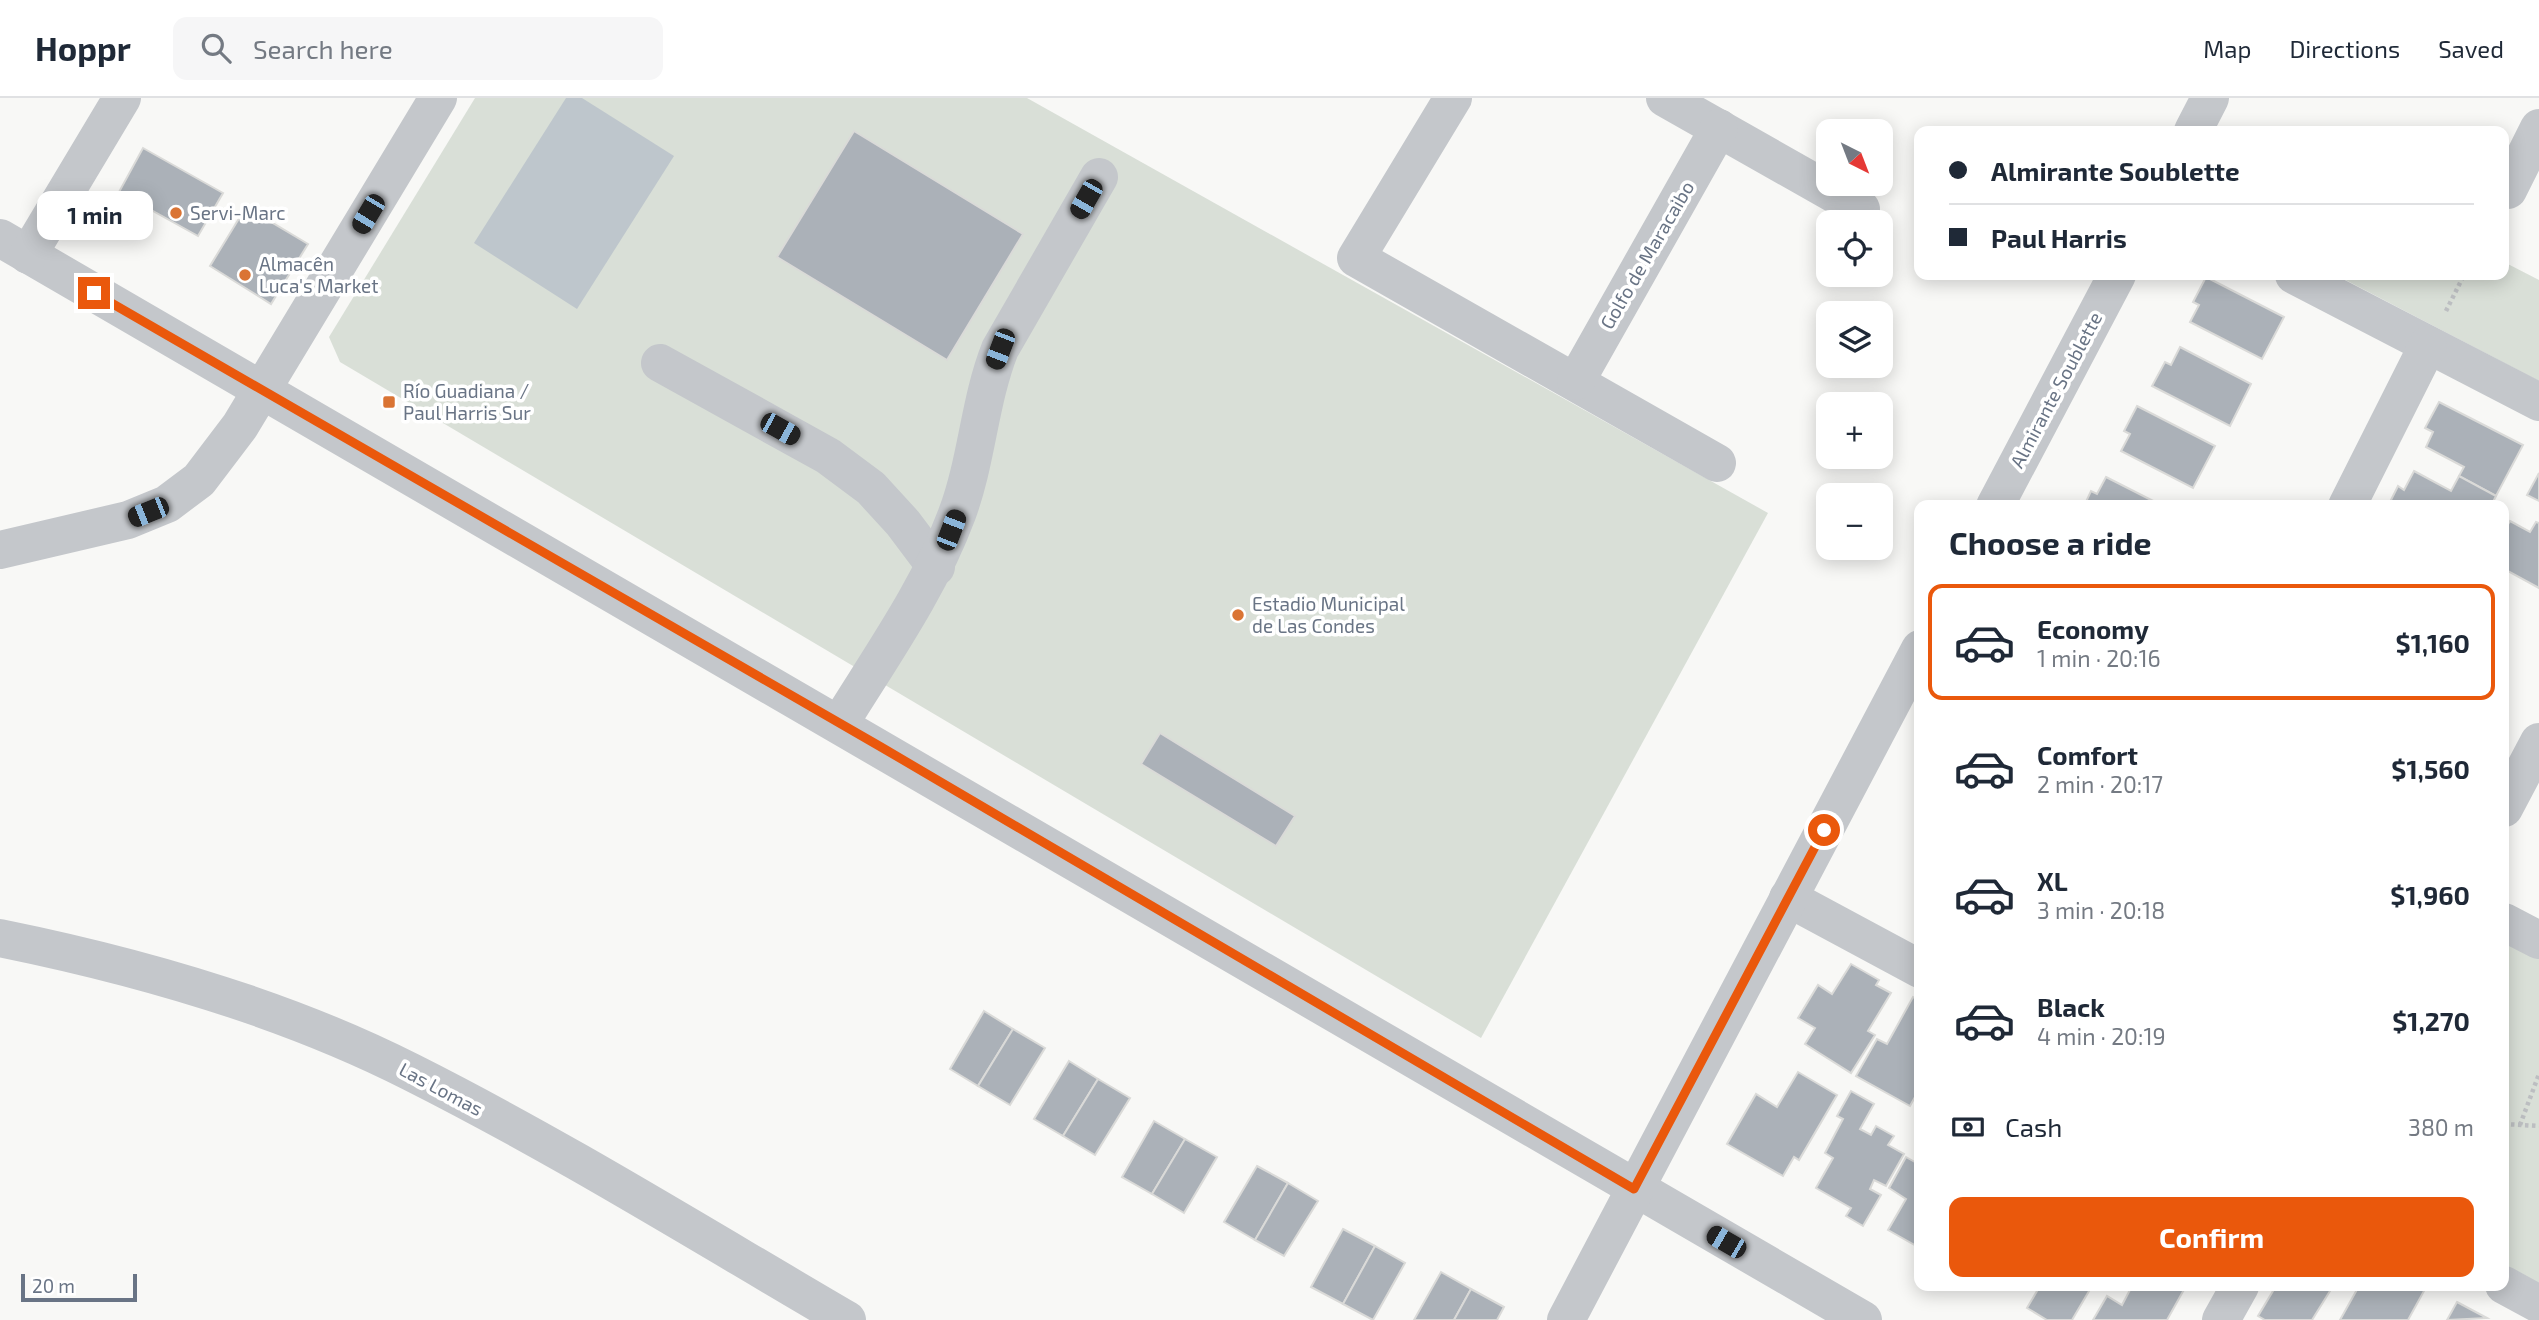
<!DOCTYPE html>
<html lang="en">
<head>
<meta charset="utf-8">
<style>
	body { margin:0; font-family:"Exo 2",sans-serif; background:#f6f6f7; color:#1f2937; height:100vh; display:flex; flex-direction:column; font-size:26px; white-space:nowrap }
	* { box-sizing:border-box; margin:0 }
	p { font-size:23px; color:#747a83 }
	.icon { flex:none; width:38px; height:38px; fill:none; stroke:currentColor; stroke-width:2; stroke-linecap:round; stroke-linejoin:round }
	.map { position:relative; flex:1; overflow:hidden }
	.drawer { position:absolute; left:1914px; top:402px; width:595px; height:791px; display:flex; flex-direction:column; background:#fff; border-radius:14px; box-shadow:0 4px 18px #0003 }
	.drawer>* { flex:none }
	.top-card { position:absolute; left:1914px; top:28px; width:595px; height:154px; border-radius:14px; box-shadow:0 4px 18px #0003; display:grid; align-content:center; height:154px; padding:0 35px; background:#fff }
	.needle { width:46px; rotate:138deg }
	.buttons { position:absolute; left:1816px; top:21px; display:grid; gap:14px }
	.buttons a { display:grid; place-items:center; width:77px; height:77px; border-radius:14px; background:#fff; box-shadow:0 4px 18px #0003; font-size:35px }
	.scale { position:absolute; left:21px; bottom:18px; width:116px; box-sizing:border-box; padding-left:7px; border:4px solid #697485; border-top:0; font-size:19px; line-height:24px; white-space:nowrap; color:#697485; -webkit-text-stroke:5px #fff; paint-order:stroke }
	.end { position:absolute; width:32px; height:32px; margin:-16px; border:9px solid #ea580c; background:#fff; box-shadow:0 0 0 4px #fff }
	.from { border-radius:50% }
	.bubble { position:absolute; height:49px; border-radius:14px; background:#fff; box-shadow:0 4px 18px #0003; font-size:23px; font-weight:700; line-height:49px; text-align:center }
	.car { position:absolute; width:21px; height:42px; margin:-21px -10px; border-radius:9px; box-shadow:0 0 5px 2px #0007; background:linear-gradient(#222 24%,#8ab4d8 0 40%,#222 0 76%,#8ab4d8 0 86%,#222 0) }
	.top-card b { display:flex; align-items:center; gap:24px; height:66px; font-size:26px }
	.top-card b+b { border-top:2px solid #e0e1e3 }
	.top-card i { width:18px; height:18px; background:#1f2937 }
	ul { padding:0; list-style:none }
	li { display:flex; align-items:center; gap:21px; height:116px; margin:0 14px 10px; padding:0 21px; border:4px solid transparent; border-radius:14px }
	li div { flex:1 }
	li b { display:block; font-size:26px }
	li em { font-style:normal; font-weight:700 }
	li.active { border-color:#ea580c }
	li>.icon { width:63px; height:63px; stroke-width:1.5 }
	h2 { padding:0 35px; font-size:32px; line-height:84px }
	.pay { display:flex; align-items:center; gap:18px; height:77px; padding:0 35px; font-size:26px }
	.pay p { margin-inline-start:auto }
	.button { display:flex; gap:14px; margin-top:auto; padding:14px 35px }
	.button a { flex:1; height:80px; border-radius:14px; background:#ea580c; color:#fff; font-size:28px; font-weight:700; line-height:80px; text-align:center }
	header { display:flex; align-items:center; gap:42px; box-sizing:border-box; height:98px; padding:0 35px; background:#fff; border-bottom:2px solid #e0e1e3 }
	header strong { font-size:33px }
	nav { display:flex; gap:38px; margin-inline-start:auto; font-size:24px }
	.search { width:490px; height:63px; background:#f6f6f7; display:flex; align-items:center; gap:18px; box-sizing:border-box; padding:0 24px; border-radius:14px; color:#747a83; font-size:26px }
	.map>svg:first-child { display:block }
	.green { fill:#d9dfd7 }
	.water { fill:#bec6cc }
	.building { fill:#abb1b8; stroke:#dadad8; stroke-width:2 }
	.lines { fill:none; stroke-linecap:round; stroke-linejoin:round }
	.path { stroke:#bcbec1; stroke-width:4.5; stroke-dasharray:3.5 3.5; stroke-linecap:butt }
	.minor { stroke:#c4c7cb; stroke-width:38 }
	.route { stroke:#ea580c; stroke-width:9 }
	.poi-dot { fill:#da7434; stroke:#fff; stroke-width:2.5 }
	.labels { text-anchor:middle; stroke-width:7; stroke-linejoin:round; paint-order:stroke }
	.poi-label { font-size:19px; fill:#697485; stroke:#fff; text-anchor:start }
	.street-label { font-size:19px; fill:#697485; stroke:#fff }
</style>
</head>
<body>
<header>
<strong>Hoppr</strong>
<div class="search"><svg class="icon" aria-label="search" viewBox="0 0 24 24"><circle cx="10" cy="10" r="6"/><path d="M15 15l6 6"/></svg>Search here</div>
<nav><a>Map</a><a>Directions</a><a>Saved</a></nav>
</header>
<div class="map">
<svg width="2539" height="1222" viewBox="0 0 2539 1222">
	<rect width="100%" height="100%" fill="#f8f8f6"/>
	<!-- green -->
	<g class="green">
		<polygon points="475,0 1027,0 1768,415 1481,940 340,264 329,239"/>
		<polygon points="2504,164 2539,182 2539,283 2336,177 2504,177"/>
		<polygon points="2504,845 2539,861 2539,1186 2504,1168"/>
	</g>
	<!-- water -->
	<polygon class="water" points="566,0 582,0 674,58 577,211 474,145"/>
	<!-- building -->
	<g class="building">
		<polygon points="854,33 1023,136 947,262 777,159"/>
		<polygon points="143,50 223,95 198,138 119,94"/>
		<polygon points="246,109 308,146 271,206 210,168"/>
		<polygon points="2206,179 2284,219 2262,261 2190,224 2199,207 2193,204"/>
		<polygon points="2180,249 2251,286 2230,328 2152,288 2165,264 2171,267"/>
		<polygon points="2439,304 2523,347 2496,398 2459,378 2464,369 2426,349 2433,334 2425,330"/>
		<polygon points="2137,308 2215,348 2193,390 2121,353 2130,336 2124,333"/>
		<polygon points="2414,373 2451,393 2459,378 2496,398 2491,408 2388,408 2398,388 2404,392"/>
		<polygon points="2539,375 2539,403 2527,397"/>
		<polygon points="2106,379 2163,408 2084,408 2091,393 2097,396"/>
		<polygon points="2510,423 2530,434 2536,424 2539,425 2539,490 2504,471 2504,433"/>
		<polygon points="1160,635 1295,718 1276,748 1141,666"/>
		<polygon points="1851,866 1879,882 1876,887 1891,895 1868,933 1875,937 1851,975 1805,946 1815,930 1798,920 1818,887 1832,896"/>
		<polygon points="1913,899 1920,903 1920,990 1910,1008 1856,978 1877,941 1887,946"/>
		<polygon points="984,913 1013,931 978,988 950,971"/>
		<polygon points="1013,931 1045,950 1010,1007 978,988"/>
		<polygon points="1069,963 1098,981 1063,1038 1034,1021"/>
		<polygon points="1798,974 1837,997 1799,1062 1794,1059 1783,1078 1727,1046 1756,996 1777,1009"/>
		<polygon points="1098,981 1130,1000 1095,1057 1063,1038"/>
		<polygon points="1851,993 1874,1006 1860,1031 1871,1037 1876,1028 1894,1038 1888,1047 1904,1056 1886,1088 1874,1082 1870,1091 1881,1097 1863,1128 1846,1118 1851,1110 1816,1090 1833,1060 1825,1055 1843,1021 1837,1018"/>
		<polygon points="1154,1023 1185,1041 1152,1096 1122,1079"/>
		<polygon points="1185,1041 1217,1059 1184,1115 1152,1096"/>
		<polygon points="1906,1059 1920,1067 1920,1150 1888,1132 1906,1101 1889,1090"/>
		<polygon points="1257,1068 1288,1085 1255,1142 1224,1124"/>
		<polygon points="1288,1085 1318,1103 1284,1158 1255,1142"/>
		<polygon points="1343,1131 1375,1148 1343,1206 1311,1189"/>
		<polygon points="1375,1148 1405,1165 1373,1222 1343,1206"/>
		<polygon points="1441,1174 1471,1191 1454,1222 1414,1222"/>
		<polygon points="2040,1188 2092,1188 2072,1222 2047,1222 2027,1210"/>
		<polygon points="2132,1188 2186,1188 2167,1222 2093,1222 2107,1198 2122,1207"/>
		<polygon points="2276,1188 2323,1188 2330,1193 2312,1222 2265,1222 2258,1218"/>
		<polygon points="2359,1188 2415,1188 2424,1193 2408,1222 2340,1222"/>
		<polygon points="1471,1191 1504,1209 1497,1222 1454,1222"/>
		<polygon points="2457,1204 2487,1220 2447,1222"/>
	</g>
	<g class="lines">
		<!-- path -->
		<g class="path">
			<polyline points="2446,213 2464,177"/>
			<polyline points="2504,1026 2539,1028"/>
			<polyline points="2520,1027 2539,976"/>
		</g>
		<!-- minor -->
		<g class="minor">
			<polyline points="1453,0 1356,160 1717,365"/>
			<polyline points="1665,0 1861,111"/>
			<polyline points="2193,33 2210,0"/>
			<polyline points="2508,92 2539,30"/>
			<polyline points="0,140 1863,1222"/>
			<polyline points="28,157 122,0"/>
			<polyline points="2294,177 2539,304"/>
			<polyline points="660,265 828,358 871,390 903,425 936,469"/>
			<polyline points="1576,283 1719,30"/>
			<polyline points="1995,408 2117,177"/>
			<polyline points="2347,408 2428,247"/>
			<polyline points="0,452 128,422 167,406 199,382 240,328 438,0"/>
			<path d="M840,625C882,557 929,491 957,416C977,363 979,304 1000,251L1099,79"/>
			<polyline points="2504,710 2539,644"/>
			<polyline points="1788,800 1920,871"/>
			<polyline points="2504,824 2539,842"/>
			<path d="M0,840C138,868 285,910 411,974C560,1049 703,1138 847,1222"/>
			<polyline points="2504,1187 2539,1206"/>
			<polyline points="1566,1222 1920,551"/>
			<polyline points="2221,1222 2240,1188"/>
		</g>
	</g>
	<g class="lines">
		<!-- route -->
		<polyline class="route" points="94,195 881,649 1634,1091 1824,732"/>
	</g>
	<!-- markers -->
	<g class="poi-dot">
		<circle cx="176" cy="115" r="7"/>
		<circle cx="245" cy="177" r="7"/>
		<rect x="382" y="297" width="14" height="14" rx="3.5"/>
		<circle cx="1238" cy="517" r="7"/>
	</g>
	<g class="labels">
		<!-- poi labels -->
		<g class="poi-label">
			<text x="190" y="122">Servi-Marc</text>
			<text x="259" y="173">Almacên<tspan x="259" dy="22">Luca's Market</tspan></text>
			<text x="403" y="300">Río Guadiana /<tspan x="403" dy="22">Paul Harris Sur</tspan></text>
			<text x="1252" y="513">Estadio Municipal<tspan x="1252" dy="22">de Las Condes</tspan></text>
		</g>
		<!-- street labels -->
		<g class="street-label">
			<text transform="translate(1647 157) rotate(-60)" y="7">Golfo de Maracaibo</text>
			<text transform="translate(2056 292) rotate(-62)" y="7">Almirante Soublette</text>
			<text transform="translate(441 991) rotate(28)" y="7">Las Lomas</text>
		</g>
	</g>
</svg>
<div class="buttons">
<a><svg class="needle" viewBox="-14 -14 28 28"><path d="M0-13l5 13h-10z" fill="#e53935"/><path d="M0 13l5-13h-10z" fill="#747a83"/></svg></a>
<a><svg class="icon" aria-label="locate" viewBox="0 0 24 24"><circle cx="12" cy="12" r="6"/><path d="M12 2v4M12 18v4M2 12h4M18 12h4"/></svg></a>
<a><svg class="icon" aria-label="layers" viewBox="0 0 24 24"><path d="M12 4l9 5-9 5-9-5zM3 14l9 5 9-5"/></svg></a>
<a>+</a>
<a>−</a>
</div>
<div class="scale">20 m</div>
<i class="end from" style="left:1824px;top:732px"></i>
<i class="end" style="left:94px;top:195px"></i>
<div class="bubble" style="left:37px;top:93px;width:116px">1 min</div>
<i class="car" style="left:1086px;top:101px;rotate:210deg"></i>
<i class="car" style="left:368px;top:116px;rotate:211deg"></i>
<i class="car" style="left:1000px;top:251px;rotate:201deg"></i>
<i class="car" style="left:780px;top:331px;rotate:119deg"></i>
<i class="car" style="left:148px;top:414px;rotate:248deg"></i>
<i class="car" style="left:951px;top:432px;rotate:21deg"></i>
<i class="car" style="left:1726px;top:1144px;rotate:300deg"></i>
<div class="top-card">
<b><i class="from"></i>Almirante Soublette</b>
<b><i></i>Paul Harris</b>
</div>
<section class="drawer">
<h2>Choose a ride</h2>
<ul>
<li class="active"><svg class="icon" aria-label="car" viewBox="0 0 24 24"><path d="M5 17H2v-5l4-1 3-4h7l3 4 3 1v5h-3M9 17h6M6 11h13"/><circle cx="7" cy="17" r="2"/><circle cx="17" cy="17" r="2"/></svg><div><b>Economy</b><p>1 min · 20:16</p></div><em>$1,160</em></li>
<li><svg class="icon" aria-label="car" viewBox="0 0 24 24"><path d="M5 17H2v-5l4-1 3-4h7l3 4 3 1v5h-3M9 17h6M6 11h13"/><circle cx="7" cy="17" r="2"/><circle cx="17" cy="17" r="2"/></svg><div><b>Comfort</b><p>2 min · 20:17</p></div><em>$1,560</em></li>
<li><svg class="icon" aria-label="car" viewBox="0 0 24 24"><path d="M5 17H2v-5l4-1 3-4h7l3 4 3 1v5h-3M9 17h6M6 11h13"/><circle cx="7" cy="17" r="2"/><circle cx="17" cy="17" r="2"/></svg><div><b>XL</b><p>3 min · 20:18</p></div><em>$1,960</em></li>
<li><svg class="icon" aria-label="car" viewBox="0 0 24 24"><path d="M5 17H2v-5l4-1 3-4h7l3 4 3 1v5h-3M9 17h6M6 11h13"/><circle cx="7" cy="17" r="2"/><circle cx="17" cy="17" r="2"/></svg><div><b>Black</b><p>4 min · 20:19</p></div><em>$1,270</em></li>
</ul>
<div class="pay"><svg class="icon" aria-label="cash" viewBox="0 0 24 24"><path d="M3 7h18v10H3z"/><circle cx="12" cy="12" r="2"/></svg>Cash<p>380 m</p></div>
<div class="button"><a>Confirm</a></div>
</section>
</div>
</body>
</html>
